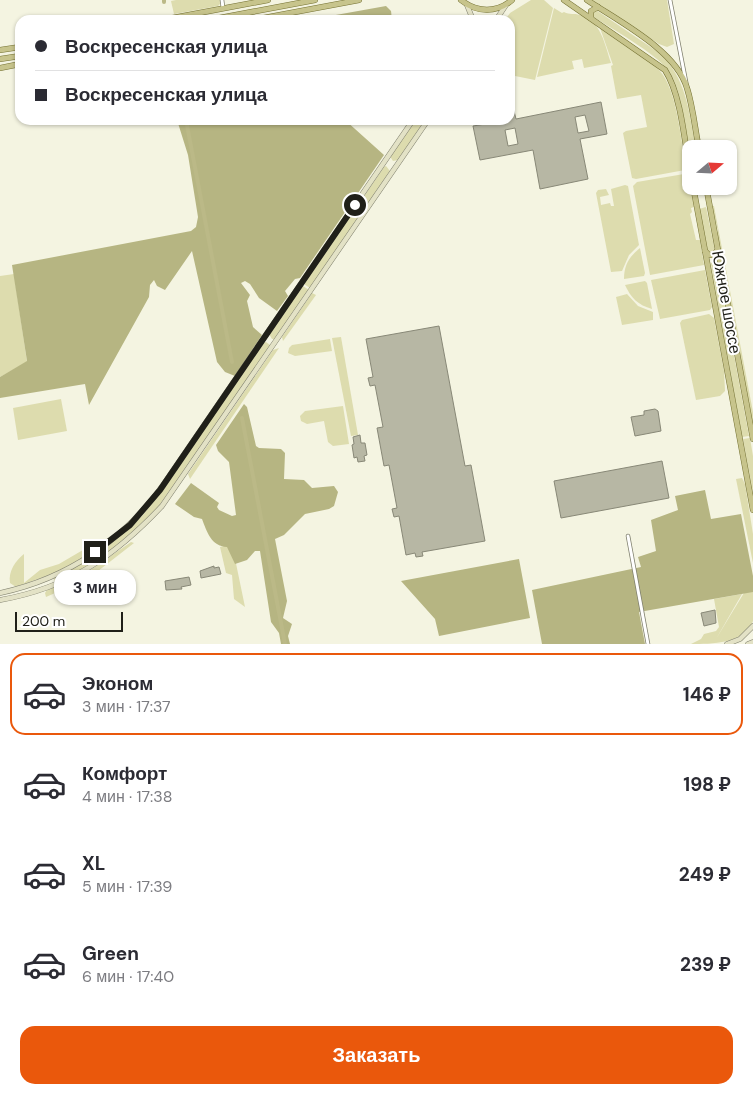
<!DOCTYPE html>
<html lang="ru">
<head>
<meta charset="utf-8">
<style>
	body { margin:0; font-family:"DM Sans",sans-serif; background:#f2f2f3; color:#2b2b33; height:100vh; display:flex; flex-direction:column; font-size:19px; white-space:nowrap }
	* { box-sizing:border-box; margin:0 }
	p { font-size:16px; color:#7c7c81 }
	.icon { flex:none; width:28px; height:28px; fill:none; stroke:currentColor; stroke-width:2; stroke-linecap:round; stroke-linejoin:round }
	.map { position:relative; height:644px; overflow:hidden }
	.side { display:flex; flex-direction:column; background:#fff; flex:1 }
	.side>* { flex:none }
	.top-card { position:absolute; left:15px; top:15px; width:500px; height:110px; border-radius:15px; box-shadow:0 1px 4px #0004; display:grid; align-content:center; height:110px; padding:0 20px; background:#fff }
	.needle { width:32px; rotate:71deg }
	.fabs { position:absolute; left:682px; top:140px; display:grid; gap:10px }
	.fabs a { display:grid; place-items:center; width:55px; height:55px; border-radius:10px; background:#fff; box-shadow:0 1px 4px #0004; font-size:25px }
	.scale { position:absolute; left:15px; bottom:12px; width:108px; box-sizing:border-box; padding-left:5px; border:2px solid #202019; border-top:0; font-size:14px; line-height:18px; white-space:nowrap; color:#202019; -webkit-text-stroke:4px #fff; paint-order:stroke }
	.end { position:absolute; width:22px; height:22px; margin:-11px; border:6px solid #202019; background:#fff; box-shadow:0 0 0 2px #fff }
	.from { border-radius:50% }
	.bubble { position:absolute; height:35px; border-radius:15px; background:#fff; box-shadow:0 1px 4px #0004; font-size:16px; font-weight:700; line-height:35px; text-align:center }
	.top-card b { display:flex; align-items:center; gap:18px; height:48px; font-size:19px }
	.top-card b+b { border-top:1px solid #e1e1e2 }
	.top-card i { width:12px; height:12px; background:#2b2b33 }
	ul { padding:9px 0 0; list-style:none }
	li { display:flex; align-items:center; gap:15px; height:82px; margin:0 10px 8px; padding:0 10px; border:2px solid transparent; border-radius:15px }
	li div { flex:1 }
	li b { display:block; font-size:19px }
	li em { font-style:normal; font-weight:700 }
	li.active { border-color:#ea580c }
	li>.icon { width:45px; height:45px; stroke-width:1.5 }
	.cta { display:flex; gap:10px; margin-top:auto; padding:10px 20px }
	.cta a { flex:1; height:58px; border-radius:15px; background:#ea580c; color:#fff; font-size:20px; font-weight:700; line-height:58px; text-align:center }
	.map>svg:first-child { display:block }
	.green { fill:#dddcae }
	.forest { fill:#b6b582 }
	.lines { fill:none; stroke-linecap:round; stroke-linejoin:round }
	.canal { stroke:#bbb987; stroke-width:4 }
	.building { fill:#b7b7a4; stroke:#887; fill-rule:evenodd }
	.street-casing { stroke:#7f7f6d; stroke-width:4.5 }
	.secondary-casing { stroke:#7f7f6d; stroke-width:5.5 }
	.primary-casing { stroke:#747132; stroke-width:6 }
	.street { stroke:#fff; stroke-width:3 }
	.secondary { stroke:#e3e2c6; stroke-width:4.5 }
	.primary { stroke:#c7c48c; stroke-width:5 }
	.route { stroke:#202019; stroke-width:6 }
	.labels { text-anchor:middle; stroke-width:4; stroke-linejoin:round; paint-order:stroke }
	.street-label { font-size:16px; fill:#202019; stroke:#fff }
</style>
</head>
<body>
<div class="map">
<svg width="753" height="644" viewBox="0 0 753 644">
	<rect width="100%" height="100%" fill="#f4f4e1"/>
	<!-- green -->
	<g class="green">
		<polygon points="176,0 220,0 221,3 218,6 174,14 171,1"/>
		<polygon points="531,0 544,0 553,8 535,80 510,75 510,20 505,20 510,13"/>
		<polygon points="591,0 667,0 674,44 667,47 659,44"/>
		<path d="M554,8L562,13L564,12C570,15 574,13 580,15C601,20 605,45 611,63L584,68L582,59L572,61L574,69L537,77Z"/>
		<path d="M596,10L658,52C687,77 689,113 696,149H691V164C687,139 683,90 668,70C655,53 612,29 592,16V11Z"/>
		<path d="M600,28C619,40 646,54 660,71C677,90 681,141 686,167L685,170L636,179L632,178L623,133L626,131L647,127L641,95L617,99L611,66L613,65Z"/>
		<polygon points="415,120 425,120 398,160 393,161 391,158 391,155"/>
		<polygon points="386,166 390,171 310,288 304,284 384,167"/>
		<polygon points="684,174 688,177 694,207 691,208 692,212 690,214 696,240 700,240 704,265 650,275 633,186 637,182"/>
		<polygon points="625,185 628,186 639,245 629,255 622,271 611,272 596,193 598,190 606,189 609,195 600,197 601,205 610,203 611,206 614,206 611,189"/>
		<polygon points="712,206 714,206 753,412 753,426 717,234 718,231"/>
		<polygon points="706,207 715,251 714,254 708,252 699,209"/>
		<path d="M640,248L645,273L644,276L624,279C624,265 629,257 640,248Z"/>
		<polygon points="715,261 717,264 749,436 742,437 711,265 711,263"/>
		<polygon points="705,270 712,307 710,310 660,319 651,280"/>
		<polygon points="14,274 27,362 0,377 0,276"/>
		<path d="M645,281L647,283L652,309C638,305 631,298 625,285Z"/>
		<polygon points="303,286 309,290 275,339 272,339 269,334"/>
		<polygon points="312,293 316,295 283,341 282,337"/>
		<polygon points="627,294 638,306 653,312 653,320 622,325 616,297"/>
		<polygon points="709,314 714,318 724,371 725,391 720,396 696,400 680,323 682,320"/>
		<polygon points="341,337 358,435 351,436 332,338"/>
		<polygon points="330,339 332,351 295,356 288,353 289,348 292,345"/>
		<polygon points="266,342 270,345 270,347 159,506 134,532 102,557 75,573 55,582 54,578 103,549 142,516 163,490 263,343"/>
		<polygon points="279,348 190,479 188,474 273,350"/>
		<polygon points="61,399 67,431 18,440 13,408"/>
		<polygon points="343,406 349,444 333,446 328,442 324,421 307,424 301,421 300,416 305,411"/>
		<polygon points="750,438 753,456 753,493 743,439"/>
		<polygon points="742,478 745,484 753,534 753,563 736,479"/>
		<polygon points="131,542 134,543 89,578 89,571"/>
		<polygon points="232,544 245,607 234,599 232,575 226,573 220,547"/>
		<path d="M88,547L87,555L60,571L16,587L10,583C8,571 16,560 24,554V583L40,570L59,564Z"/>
		<polygon points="80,575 83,575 87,579 46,597 45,593 47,590"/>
		<path d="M753,578C753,590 753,611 753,621C745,644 711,644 691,644L701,639L704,634L716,631L719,627L714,599L742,594L716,639Z"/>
	</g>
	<!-- forest -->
	<g class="forest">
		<polygon points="386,6 391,11 392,20 319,20 319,18"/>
		<polygon points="177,120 345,120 384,155 300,278 295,279 285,291 288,296 277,311 259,298 250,284 245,281 241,283 250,295 247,301 253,327 262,335 235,376 225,372 217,362 192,251 165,290 157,286 154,280 150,285 149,297 89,405 85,384 0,398 0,377 27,361 12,265 191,231 196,227 198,217 188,155"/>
		<path d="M244,404L247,407L256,446L259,448L281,449L285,453L284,479L304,480L312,488L334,486L338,492L334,506L329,509L305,514L284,535L275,539L287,601L283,618L292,624L288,636L290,644H281L279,633L271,622L260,551H255L247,560L235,564L227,547C211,546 207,532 202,519L194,517L175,504L191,483L219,503L217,507L219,510L232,516L236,515L229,462L218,451L216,445Z"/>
		<polygon points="705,490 711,519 741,514 753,576 753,592 639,612 645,644 542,644 532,590 641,567 638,557 656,551 651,520 678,510 675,496"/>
		<polygon points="519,559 530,618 439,636 435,619 401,581"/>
	</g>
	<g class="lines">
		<!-- canal -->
		<g class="canal">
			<polyline points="164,0 164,2"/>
			<polyline points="186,120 232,362"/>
			<polyline points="242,418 285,644"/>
		</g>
	</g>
	<!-- building -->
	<g class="building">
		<path d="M510,95L516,119L601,102L607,134L580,139L588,179L540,189L533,150L480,160L473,126L510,120ZM585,115L589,131L578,133L575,117ZM515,128L518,144L508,146L505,130Z"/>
		<polygon points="439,326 465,466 471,465 485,541 422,552 423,556 416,557 415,553 406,555 399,516 394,517 392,509 397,508 389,465 384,466 377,428 383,427 375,385 370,386 368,378 373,377 366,339"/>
		<polygon points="655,409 658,411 661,431 635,436 631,417 644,415 644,411"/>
		<polygon points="360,435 361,443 365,443 367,455 364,456 365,461 358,462 357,457 354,458 352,445 354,444 353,437"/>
		<polygon points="662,461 669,498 561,518 554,481"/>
		<polygon points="214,566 214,568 219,567 221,574 201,578 200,571"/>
		<polygon points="189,577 191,585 181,587 182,589 166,590 165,581"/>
		<polygon points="715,610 716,623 704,626 701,613"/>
	</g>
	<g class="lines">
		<defs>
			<g id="street">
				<polyline points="222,0 223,8"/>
				<polyline points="670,0 686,82"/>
				<polyline points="628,536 648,644"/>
			</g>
			<g id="secondary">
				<polyline points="467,5 473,20"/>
				<polyline points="496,20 506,5"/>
				<path d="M0,593C67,579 124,540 163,485L413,120"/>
				<path d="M0,600C69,588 115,556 162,506L428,120"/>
				<polyline points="727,644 740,639 753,626"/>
				<polyline points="748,644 753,642"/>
			</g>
			<g id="primary">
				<path d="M461,0C477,13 497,13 512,0"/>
				<path d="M564,0L665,70C682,96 685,147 691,179"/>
				<path d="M587,0C618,21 676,50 687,88C693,107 695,129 699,149"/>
				<polyline points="591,18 591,11 598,7"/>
				<polyline points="162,20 268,0"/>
				<polyline points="209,20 315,0"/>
				<polyline points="253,20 359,0"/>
				<polyline points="0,50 20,47"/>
				<polyline points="0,59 20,56"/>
				<polyline points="0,68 20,64"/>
				<polyline points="693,186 753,510"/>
				<polyline points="706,186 753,439"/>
				<polyline points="705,251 709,255 713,255 718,250"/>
			</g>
		</defs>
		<!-- street casing -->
		<use href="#street" class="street-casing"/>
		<!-- secondary casing -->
		<use href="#secondary" class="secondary-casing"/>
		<!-- primary casing -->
		<use href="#primary" class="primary-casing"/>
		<!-- street -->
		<use href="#street" class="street"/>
		<!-- secondary -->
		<use href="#secondary" class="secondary"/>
		<!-- primary -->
		<use href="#primary" class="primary"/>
	</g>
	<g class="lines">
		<!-- route -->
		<polyline class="route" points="95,552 130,525 160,490 355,205"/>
	</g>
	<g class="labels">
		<!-- street labels -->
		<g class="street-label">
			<text transform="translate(727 302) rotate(80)" y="6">Южное шоссе</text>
		</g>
	</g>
</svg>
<div class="fabs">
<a><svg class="needle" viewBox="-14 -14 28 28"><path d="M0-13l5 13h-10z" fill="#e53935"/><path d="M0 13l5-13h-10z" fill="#7c7c81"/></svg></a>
</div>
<div class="scale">200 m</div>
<i class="end from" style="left:355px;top:205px"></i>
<i class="end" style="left:95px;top:552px"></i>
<div class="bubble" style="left:54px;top:570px;width:82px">3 мин</div>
<div class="top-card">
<b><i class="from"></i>Воскресенская улица</b>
<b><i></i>Воскресенская улица</b>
</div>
</div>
<section class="side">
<ul>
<li class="active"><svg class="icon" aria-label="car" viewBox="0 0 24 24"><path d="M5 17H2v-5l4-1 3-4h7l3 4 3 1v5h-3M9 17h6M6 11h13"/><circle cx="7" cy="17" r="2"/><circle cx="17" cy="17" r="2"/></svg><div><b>Эконом</b><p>3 мин · 17:37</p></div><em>146 ₽</em></li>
<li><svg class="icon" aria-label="car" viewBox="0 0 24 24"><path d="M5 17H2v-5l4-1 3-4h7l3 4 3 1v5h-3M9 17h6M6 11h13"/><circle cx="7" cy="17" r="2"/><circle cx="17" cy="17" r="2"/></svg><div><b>Комфорт</b><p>4 мин · 17:38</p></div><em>198 ₽</em></li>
<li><svg class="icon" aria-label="car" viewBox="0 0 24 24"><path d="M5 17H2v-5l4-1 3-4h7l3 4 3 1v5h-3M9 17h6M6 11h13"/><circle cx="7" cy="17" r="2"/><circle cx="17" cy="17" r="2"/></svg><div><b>XL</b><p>5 мин · 17:39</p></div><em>249 ₽</em></li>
<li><svg class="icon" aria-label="car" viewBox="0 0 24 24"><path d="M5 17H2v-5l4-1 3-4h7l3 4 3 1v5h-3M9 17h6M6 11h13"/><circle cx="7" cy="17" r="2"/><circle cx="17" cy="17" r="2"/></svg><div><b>Green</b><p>6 мин · 17:40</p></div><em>239 ₽</em></li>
</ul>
<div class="cta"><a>Заказать</a></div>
</section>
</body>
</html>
